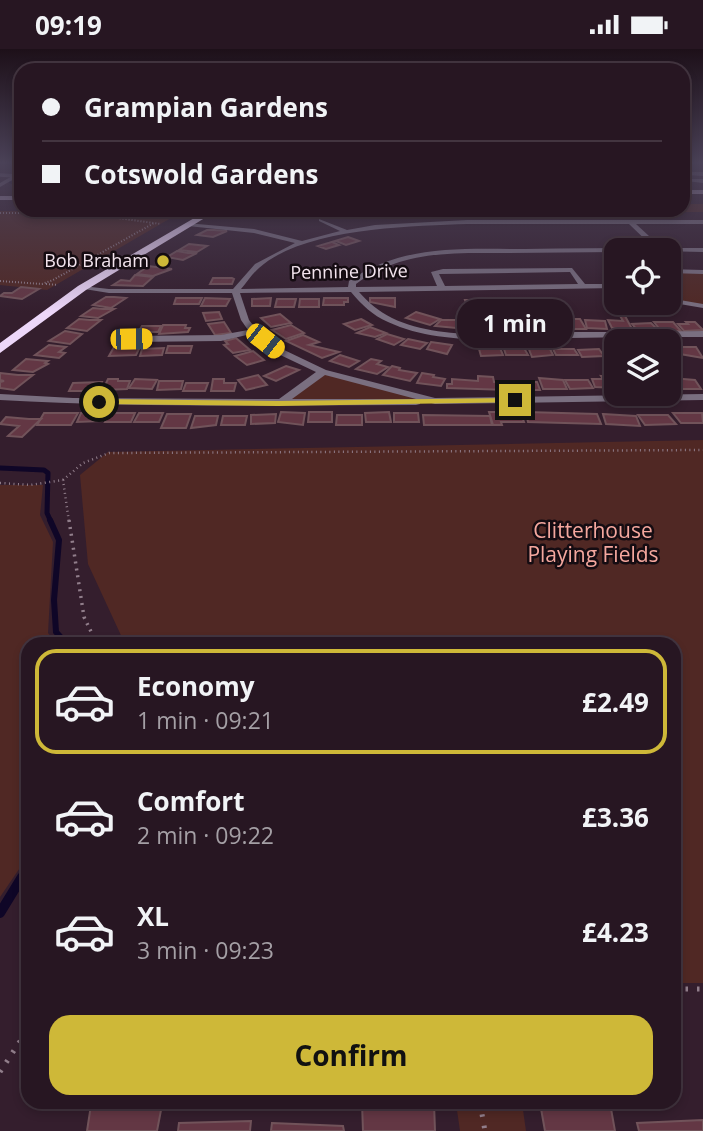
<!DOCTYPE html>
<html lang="en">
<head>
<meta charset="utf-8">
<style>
	body { margin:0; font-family:"Open Sans",sans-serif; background:#2f1f2a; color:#f1f3f6; height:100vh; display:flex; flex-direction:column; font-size:26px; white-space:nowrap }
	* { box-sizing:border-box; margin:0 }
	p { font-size:23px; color:#a49fa5 }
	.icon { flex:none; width:38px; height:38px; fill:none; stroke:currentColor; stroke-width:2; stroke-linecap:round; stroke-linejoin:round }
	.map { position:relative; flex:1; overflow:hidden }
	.details { position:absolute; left:21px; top:588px; width:660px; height:472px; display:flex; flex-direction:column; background:#271622; border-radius:21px; box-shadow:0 4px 10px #0003,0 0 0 2px #433540 }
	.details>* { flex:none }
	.hud { position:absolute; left:14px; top:14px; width:676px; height:154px; border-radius:21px; box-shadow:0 4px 10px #0003,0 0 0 2px #433540; display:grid; align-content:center; height:154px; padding:0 28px; background:#271622 }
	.fabs { position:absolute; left:604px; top:189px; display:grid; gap:14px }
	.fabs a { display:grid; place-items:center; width:77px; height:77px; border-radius:14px; background:#271622; box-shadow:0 4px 10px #0003,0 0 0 2px #433540; font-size:35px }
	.end { position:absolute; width:32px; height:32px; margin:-16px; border:9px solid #ceb838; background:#111; box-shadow:0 0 0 4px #111 }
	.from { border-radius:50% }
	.bubble { position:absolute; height:49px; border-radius:21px; background:#271622; box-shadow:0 4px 10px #0003,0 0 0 2px #433540; font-size:23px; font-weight:700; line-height:49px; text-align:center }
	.car { position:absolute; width:21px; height:42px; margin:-21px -10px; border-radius:9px; box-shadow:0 0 5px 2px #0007; background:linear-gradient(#f5c518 24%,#345 0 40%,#f5c518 0 76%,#345 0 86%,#f5c518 0) }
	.hud b { display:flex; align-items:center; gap:24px; height:66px; font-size:26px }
	.hud b+b { border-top:2px solid #433540 }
	.hud i { width:18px; height:18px; background:#f1f3f6 }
	ul { padding:12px 0 0; list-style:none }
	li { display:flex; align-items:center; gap:21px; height:105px; margin:0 14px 10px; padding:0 14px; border:4px solid transparent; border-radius:21px }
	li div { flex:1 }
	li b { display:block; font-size:26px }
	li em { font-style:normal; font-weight:700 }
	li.current { border-color:#ceb838 }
	li>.icon { width:63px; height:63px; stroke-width:1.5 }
	.action { display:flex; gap:14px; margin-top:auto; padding:14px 28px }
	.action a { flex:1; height:80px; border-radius:21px; background:#ceb838; color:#111; font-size:28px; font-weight:700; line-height:80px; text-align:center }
	.status { display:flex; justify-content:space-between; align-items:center; height:49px; padding:0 35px; background:#271622; direction:ltr }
	.status svg { height:19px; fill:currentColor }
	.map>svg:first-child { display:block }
	.green { fill:#502824 }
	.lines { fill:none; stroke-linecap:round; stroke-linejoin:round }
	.stream-far4 { stroke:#0f0627; stroke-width:2.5 }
	.stream-far3 { stroke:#0f0627; stroke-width:5 }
	.stream-far2 { stroke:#0f0627; stroke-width:6 }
	.stream-far1 { stroke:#0f0627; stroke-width:8 }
	.stream { stroke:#0f0627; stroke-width:10 }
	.building { fill:#633744; stroke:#71535a; stroke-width:2 }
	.path-far3 { stroke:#917e8b; stroke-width:2; stroke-dasharray:1 2; stroke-linecap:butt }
	.path-far2 { stroke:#917e8b; stroke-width:2.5; stroke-dasharray:1 3.5; stroke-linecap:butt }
	.path-far1 { stroke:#917e8b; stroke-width:3.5; stroke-dasharray:2 5; stroke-linecap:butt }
	.path { stroke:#917e8b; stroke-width:5; stroke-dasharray:2.5 9; stroke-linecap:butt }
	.lane { stroke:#7a6f80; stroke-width:3.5 }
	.street { fill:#7a6f80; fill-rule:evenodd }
	.secondary { fill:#aa98b3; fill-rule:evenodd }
	.highway { fill:#edd7f9; fill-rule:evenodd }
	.route { fill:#ceb838 }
	.poi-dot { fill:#ceb838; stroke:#150c12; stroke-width:2.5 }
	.labels { text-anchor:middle; stroke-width:5; stroke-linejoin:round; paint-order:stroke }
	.far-poi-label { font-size:18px; fill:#f3e4ee; stroke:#150c12; text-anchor:end }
	.far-street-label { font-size:18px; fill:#f3e4ee; stroke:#150c12 }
	.park-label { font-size:21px; fill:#f5a79e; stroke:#150c12 }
</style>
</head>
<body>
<div class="status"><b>09:19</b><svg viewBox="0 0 49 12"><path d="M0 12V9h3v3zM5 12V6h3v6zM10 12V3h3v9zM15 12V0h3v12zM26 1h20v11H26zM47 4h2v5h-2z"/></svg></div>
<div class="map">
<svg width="703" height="1082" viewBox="0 0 703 1082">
	<rect width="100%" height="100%" fill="#341e2d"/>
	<!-- green -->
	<g class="green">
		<polygon points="683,155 703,155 703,163 413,164 412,161 682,161"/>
		<polygon points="0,162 183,162 47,241 0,236"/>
		<polygon points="669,222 703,223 703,257 669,251"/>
		<polygon points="323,323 435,352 279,354"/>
		<polygon points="703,391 703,934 674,934 674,595 125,595 88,515 80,426 108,403"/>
		<polygon points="0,436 43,436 40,466 53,493 48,584 57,595 28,595 28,807 0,848"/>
		<polygon points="456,1054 522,1054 526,1082 460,1082"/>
	</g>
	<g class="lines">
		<!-- stream-far4 -->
		<polyline class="stream-far4" points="10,133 21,137"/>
		<!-- stream-far3 -->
		<polyline class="stream-far3" points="0,419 44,421 48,424 47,464 51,473"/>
		<!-- stream-far2 -->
		<polyline class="stream-far2" points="50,471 59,491 54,551 56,583 67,595"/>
		<!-- stream-far1 -->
		<polyline class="stream-far1" points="21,830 28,818"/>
		<!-- stream -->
		<polyline class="stream" points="0,864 22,828"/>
	</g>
	<!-- building -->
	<g class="building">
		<polygon points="207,181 214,181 227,182 213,188 197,186"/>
		<polygon points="348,188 359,192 346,196 336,192 332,193 339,196 326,200 318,197"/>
		<polygon points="189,195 207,197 197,203 179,201"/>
		<polygon points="177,202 188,204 197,204 183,211 167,208"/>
		<polygon points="148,217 172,220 153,227 137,225"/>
		<polygon points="135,226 153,228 143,237 113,236 121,231 130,232"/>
		<polygon points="213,229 232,229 234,230 232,235 210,235"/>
		<polygon points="21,238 39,240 22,250 0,247 4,244 12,244"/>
		<polygon points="106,248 114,248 126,249 111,259 93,256"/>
		<polygon points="176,249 202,249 199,255 174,255"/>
		<polygon points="205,249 230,250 226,257 201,257"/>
		<polygon points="271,249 270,257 252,257 252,250"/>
		<polygon points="324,249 348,249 348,253 344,253 344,256 323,256"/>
		<polygon points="370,249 395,249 395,258 370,253"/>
		<polygon points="277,250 296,250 294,258 275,258"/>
		<polygon points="300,250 319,250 319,258 299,258"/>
		<polygon points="465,251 486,251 488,258 467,256"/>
		<polygon points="534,251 552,251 554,257 537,260"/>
		<polygon points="93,259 103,260 114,260 98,269 81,267"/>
		<polygon points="219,263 222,270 206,272 203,264"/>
		<polygon points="416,263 440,270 430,276 406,269"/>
		<polygon points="280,265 291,274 271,278 261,269"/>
		<polygon points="619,265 624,265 632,280 612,279 608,271 623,272"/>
		<polygon points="79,270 90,271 101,271 87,282 67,279"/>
		<polygon points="361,270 372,276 355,281 344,275"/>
		<polygon points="570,270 580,270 586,280 565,280 562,272 571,272"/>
		<polygon points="441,271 458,271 491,279 488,282 435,277"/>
		<polygon points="515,271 536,271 543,283 520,282"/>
		<polygon points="557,271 563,281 544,281 539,273"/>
		<polygon points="585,271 605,272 607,280 587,279"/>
		<polygon points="224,273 231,284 215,286 208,275"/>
		<polygon points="654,273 673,273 681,282 661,282"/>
		<polygon points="686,273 695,273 703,281 684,282 678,275 688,275"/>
		<polygon points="504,274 515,274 515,282 495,281 495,275 504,276"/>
		<polygon points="651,274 657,280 637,281 632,275"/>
		<polygon points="163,276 186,276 185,279 190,279 188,283 159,285"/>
		<polygon points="291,276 304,284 286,290 272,281"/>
		<polygon points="142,277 161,277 158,283 138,283"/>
		<polygon points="370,278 386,284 375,288 357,284"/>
		<polygon points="65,282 82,285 70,295 49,292"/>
		<polygon points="387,285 404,290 394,296 377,290"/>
		<polygon points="303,286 319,293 309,296 339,303 322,309 286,292"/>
		<polygon points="236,289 250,301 233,304 224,296 228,295 225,292"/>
		<polygon points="408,290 427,294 420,300 401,296"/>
		<polygon points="431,293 452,296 447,305 427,300"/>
		<polygon points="49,296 66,298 59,303 65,304 59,309 35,306"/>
		<polygon points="168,297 192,297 190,304 166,304"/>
		<polygon points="114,298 140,298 136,306 109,307"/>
		<polygon points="528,298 549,298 553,306 532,308"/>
		<polygon points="675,298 696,298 703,309 680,305"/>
		<polygon points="164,299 162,306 140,307 142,300"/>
		<polygon points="500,299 503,306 481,307 479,300"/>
		<polygon points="524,299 528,306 506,306 504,300"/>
		<polygon points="553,300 574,300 578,306 556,306"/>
		<polygon points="599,300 604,307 582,308 578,301"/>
		<polygon points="253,302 264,311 247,316 235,307"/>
		<polygon points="340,306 359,312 349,318 330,312"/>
		<polygon points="26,310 48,312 45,314 48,315 33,323 13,321"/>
		<polygon points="371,310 381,312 377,315 388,318 377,325 356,320"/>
		<polygon points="286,317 299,321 276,332 264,327"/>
		<polygon points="392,317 400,319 399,321 417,324 410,332 383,326"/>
		<polygon points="0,324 18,326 33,326 14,341 0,339 0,333 4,332 0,331"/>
		<polygon points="422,324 434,326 433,328 445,330 441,337 417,334"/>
		<polygon points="258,326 267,336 246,341 238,331"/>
		<polygon points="478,327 493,328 494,333 507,333 508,341 447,339 447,335 452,335 452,330 478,332"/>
		<polygon points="601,327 614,328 616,339 595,338 592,330 603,330"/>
		<polygon points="539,329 563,331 567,340 543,340"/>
		<polygon points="671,329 695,331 701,340 679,340"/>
		<polygon points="108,330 118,330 118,332 130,332 127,340 103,341"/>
		<polygon points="135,330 157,331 152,340 129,339"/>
		<polygon points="213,330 224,330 224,334 236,334 234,342 211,342"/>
		<polygon points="565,331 588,331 593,339 570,340"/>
		<polygon points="159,332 183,332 181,340 157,341"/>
		<polygon points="102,333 99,342 69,342 73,334"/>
		<polygon points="511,333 537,333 540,341 513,341"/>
		<polygon points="186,334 208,334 205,342 183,342"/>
		<polygon points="281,363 305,364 303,376 278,373"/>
		<polygon points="309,363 332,363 332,373 308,373"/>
		<polygon points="389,363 391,373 366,373 365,364"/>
		<polygon points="489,363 520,363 524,373 501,373 502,376 493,376"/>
		<polygon points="526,363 597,365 601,375 528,373"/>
		<polygon points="44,364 78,364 71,376 37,376"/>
		<polygon points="81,364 106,364 102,372 77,373"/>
		<polygon points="110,364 135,364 131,373 105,373"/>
		<polygon points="139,364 163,364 159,373 134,373"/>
		<polygon points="394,364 418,364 419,373 394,373"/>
		<polygon points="673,364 702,364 703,374 681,374"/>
		<polygon points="167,365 191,365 186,379 161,379"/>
		<polygon points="276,365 275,374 251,375 251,366"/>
		<polygon points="603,365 636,367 640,377 606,375"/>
		<polygon points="337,366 362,366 362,376 336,376"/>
		<polygon points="423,366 490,367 492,376 424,376"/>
		<polygon points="638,366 668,366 676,375 645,376"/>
		<polygon points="195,367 218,367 216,376 191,379"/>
		<polygon points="223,367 247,367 245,376 221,376"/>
		<polygon points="6,368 29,370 41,370 22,388 8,387 19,377 0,375"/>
		<polygon points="362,1054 434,1054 435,1082 363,1082"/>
		<polygon points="540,1054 610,1054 615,1082 545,1082"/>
		<polygon points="91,1056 162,1056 157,1082 87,1082"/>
		<polygon points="703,1071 703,1082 639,1082 637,1074"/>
		<polygon points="251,1072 250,1082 178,1082 179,1074"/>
		<polygon points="272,1074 343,1077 344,1082 271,1082"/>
	</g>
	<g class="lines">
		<!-- path-far3 -->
		<g class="path-far3">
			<polyline points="0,164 81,164 161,175"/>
			<polyline points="0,232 42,235 53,231 154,174"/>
			<polyline points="46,235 58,236"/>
		</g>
		<!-- path-far2 -->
		<g class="path-far2">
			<polyline points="63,431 83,414 109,404 703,401"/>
			<polyline points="0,434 30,436 63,431 69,473"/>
		</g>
		<!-- path-far1 -->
		<polyline class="path-far1" points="69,471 84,568 97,595"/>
		<!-- path -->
		<g class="path">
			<polyline points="28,867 24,874 22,924 28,927"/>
			<polyline points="674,940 703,940"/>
			<polyline points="0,1023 28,980"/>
			<polyline points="480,1054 485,1082"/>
		</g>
		<!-- lane -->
		<polyline class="lane" points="0,126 16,127"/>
		<!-- street -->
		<g class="street">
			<polygon points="21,122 21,126 0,138 0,134"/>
			<polygon points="684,123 703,123 703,127 689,126 691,130 703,130 703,134 687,132"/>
			<path d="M319,170L347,181L375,176L467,171H703V175H636L662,199H703V203L616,201V203C580,203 543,204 507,204C453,204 402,201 356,235V238L437,237L431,223L443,220L572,219L585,235H616V239L359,243C369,254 378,262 392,269C442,293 515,284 568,283C613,283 658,283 703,282V288C658,288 613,288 569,289C510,289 442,298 388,273C372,266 362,256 351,243L240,244L249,271L256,280L280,299L326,321L435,349L703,345V351L435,355L420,351V355L416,356C277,356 139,359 0,351V345L73,349L279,350L316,323L274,303L251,285L221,292L131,293L127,290L131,287L221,286L248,281L241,271L232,244H109L78,239L82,237L109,240H233L255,215L295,194L254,184L188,177L186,174L254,180L302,192L340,182L319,172ZM467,175H629L654,199C611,199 568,199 525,200C463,200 402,195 349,232L348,238L241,240C247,233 252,225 259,219C303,179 410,177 467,175ZM570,223L578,235L445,237L439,225ZM325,326L416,350H292Z"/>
			<polygon points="668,220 703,221 703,225 668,224"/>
			<polygon points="668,249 703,255 703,259 668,253"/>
		</g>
		<!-- secondary -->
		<g class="secondary">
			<rect x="682" y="141" width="21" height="4"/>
			<rect x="0" y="147" width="21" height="4"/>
		</g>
		<!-- highway -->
		<polygon class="highway" points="208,161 218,161 86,241 0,304 0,294 78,237"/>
	</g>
	<!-- sky -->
	<linearGradient id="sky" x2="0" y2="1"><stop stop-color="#1d1019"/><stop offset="0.43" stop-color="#4a4157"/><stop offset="1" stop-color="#4a4157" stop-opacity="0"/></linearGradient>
	<rect width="703" height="264" fill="url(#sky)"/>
	<!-- route -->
	<polygon class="route" points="515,349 518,353 278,357 99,355 94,353 99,350 278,352"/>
	<!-- markers -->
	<circle class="poi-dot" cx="163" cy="212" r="7"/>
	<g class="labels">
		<!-- far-poi labels -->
		<g class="far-poi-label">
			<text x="149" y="218">Bob Braham</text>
		</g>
		<!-- far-street labels -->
		<g class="far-street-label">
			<text transform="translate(349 223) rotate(-1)" y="6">Pennine Drive</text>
		</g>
		<!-- park labels -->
		<g class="park-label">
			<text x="593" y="489">Clitterhouse<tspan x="593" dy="24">Playing Fields</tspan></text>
		</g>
	</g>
</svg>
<div class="fabs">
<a><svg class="icon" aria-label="locate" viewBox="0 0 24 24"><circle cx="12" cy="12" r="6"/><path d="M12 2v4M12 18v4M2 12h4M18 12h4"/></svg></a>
<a><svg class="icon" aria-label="layers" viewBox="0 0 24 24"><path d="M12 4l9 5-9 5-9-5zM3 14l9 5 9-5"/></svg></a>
</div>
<i class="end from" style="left:99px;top:353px"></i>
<i class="end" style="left:515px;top:351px"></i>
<div class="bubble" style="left:457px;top:250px;width:116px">1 min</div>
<i class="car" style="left:131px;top:290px;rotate:89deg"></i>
<i class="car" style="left:265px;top:292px;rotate:128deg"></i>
<div class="hud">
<b><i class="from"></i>Grampian Gardens</b>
<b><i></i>Cotswold Gardens</b>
</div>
<section class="details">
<ul>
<li class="current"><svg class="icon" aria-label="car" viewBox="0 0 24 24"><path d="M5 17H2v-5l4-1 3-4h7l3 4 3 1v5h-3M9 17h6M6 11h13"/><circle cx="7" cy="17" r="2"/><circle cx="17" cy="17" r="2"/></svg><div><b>Economy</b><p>1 min · 09:21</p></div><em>£2.49</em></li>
<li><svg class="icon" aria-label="car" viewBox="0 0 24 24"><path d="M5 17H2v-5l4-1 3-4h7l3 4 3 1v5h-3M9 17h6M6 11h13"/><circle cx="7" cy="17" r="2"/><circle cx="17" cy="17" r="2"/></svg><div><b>Comfort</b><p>2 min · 09:22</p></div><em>£3.36</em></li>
<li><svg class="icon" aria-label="car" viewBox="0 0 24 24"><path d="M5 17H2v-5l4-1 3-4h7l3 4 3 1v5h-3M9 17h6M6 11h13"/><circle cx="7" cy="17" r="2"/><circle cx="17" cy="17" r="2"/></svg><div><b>XL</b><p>3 min · 09:23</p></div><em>£4.23</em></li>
</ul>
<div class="action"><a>Confirm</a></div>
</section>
</div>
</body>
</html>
